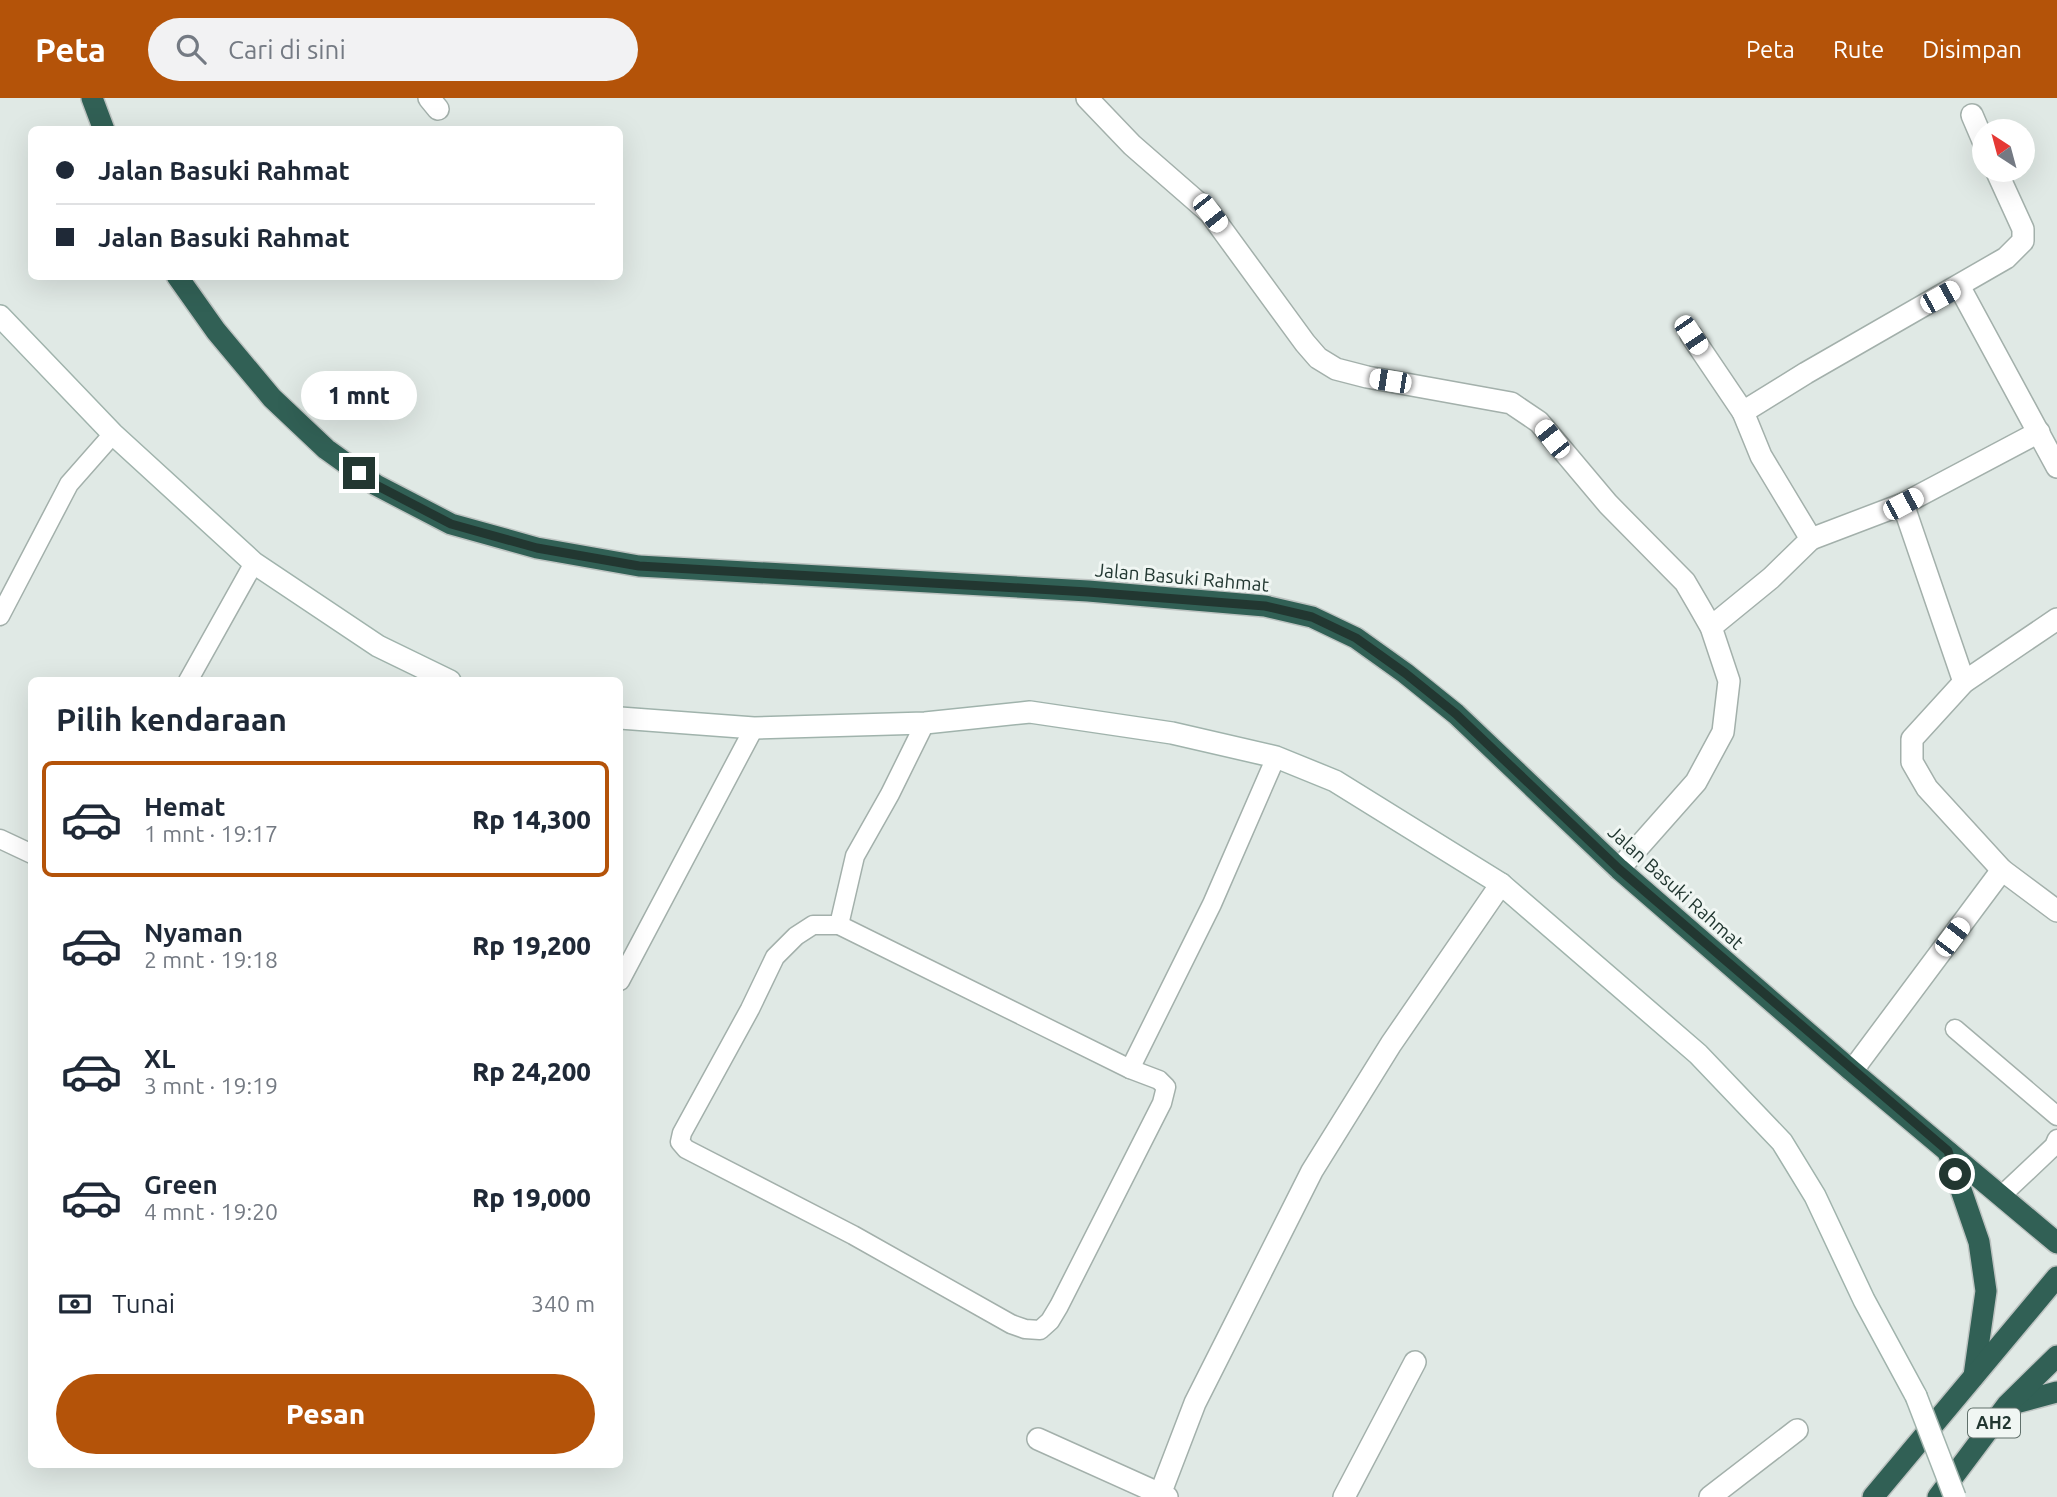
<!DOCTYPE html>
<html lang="id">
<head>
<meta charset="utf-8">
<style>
	body { margin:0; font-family:Ubuntu,sans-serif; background:#f2f2f3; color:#1f2937; height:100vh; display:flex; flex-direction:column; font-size:26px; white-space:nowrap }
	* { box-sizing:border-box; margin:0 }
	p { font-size:23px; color:#747a83 }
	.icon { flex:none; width:38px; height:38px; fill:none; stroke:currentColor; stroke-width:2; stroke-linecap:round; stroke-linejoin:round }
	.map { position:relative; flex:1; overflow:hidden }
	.sheet { position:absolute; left:28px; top:579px; width:595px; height:791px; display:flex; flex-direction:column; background:#fff; border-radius:10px; box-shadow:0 7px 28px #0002 }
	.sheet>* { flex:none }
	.hud { position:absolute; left:28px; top:28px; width:595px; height:154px; border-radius:10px; box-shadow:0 7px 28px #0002; display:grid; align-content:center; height:154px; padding:0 28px; background:#fff }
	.needle { width:46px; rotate:324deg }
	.buttons { position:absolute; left:1972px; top:21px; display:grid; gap:14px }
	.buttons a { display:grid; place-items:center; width:63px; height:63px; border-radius:50%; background:#fff; box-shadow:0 7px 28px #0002; font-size:35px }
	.end { position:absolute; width:32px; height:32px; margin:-16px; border:9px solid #223731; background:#fff; box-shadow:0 0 0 4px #fff }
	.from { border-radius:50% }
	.bubble { position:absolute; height:49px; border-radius:24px; background:#fff; box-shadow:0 7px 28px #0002; font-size:23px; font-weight:800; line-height:49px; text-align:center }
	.car { position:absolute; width:21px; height:42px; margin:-21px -10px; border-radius:9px; box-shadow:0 0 5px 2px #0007; background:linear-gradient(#fff 24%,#345 0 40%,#fff 0 76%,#345 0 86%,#fff 0) }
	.hud b { display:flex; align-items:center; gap:24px; height:66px; font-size:26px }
	.hud b+b { border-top:2px solid #e0e1e3 }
	.hud i { width:18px; height:18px; background:#1f2937 }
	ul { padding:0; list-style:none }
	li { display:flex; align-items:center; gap:21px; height:116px; margin:0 14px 10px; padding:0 14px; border:4px solid transparent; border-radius:10px }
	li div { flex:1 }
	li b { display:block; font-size:26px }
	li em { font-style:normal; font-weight:800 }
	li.selected { border-color:#b45309 }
	li>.icon { width:63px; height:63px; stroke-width:1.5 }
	h2 { padding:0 28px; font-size:32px; line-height:84px }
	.pay { display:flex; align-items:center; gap:18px; height:77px; padding:0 28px; font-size:26px }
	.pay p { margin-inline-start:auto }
	.cta { display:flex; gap:14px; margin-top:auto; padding:14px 28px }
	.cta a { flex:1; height:80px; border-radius:42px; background:#b45309; color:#fff; font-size:28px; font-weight:800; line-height:80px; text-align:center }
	header { display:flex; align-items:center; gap:42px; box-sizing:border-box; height:98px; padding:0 35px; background:#b45309; color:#fff }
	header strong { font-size:33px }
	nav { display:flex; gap:38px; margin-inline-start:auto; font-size:24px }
	.search { width:490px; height:63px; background:#f2f2f3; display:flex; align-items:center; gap:18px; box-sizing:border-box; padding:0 24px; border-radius:38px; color:#747a83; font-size:26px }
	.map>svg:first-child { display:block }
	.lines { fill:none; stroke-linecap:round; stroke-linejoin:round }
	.lane-casing { stroke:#a3b0ab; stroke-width:21 }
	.street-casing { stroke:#a3b0ab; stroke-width:24 }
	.secondary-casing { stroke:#a0b3ac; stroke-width:24 }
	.highway-casing { stroke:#bdc3c1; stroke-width:24 }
	.lane { stroke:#fff; stroke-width:18 }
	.street { stroke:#fff; stroke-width:21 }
	.secondary { stroke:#fff; stroke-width:21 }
	.highway { stroke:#316055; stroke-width:21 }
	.secondary-bridge-casing { stroke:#a0b3ac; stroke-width:24; stroke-linecap:butt }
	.secondary-bridge { stroke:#fff; stroke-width:21 }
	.route { stroke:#223731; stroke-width:9 }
	.labels { text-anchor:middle; stroke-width:6; stroke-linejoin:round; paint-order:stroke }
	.shield { fill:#f0f6f3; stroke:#60706b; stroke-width:2 }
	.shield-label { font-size:18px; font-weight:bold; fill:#223731 }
	.street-label { font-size:19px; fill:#223731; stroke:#f0f6f3 }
</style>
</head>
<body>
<header>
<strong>Peta</strong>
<div class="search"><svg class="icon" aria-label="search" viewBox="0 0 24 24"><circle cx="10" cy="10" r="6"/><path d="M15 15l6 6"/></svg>Cari di sini</div>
<nav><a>Peta</a><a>Rute</a><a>Disimpan</a></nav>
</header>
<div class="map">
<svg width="2057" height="1399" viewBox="0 0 2057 1399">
	<rect width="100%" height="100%" fill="#e0e9e5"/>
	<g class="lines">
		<defs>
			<g id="lane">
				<polyline points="0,518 69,386 113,336"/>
				<polyline points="188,583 254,465"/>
				<polyline points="0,741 32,756"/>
				<polygon points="813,827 839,827 1130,971 1159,982 1166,989 1162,1005 1059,1208 1050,1223 1040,1232 1025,1231 1011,1226 853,1137 686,1051 680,1044 682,1035 750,911 775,859 796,838"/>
				<polyline points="839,827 855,758 890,696 925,625"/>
				<polyline points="620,883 754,630"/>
				<polyline points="1955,931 2057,1018"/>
				<polyline points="1130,971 1212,806 1276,659"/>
				<polyline points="2001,1098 2054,1048 2057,1041"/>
			</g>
			<g id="street">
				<polyline points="429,0 438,11"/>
				<polyline points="1087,0 1132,47 1210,115 1305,245 1318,260 1336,271 1367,279 1511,305 1539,324 1608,406 1685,484 1699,508 1711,529 1729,583 1723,634 1696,684 1619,771"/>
				<polyline points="1972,17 1984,45"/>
				<polyline points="1959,188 2057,369"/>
				<polyline points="1691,237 1743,314"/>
				<polyline points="1903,406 1964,584"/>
				<polyline points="1811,441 1903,406 2039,334"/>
				<polyline points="1711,529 1771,480 1811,441 1761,358 1743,314 1806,275 2006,160 2023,143 2023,131 1996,72"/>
				<polyline points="2002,772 1927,690 1912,664 1912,641 1964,584 2057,521"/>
				<polyline points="1852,973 2002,772 2057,813"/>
				<polyline points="1038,1341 1167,1399"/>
				<polyline points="1159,1399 1195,1305 1312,1073 1391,946 1501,786"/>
				<polyline points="1344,1399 1415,1264"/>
				<polyline points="1710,1399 1797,1332"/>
			</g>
			<g id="secondary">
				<polyline points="0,218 113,336 254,465 378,548 450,583"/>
				<polyline points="620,620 754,630 925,625 1030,614 1172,635 1276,659 1335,683 1501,786 1698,956 1782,1044 1815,1098 1864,1202 1916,1298"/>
			</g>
			<g id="highway">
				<polyline points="92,0 104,32"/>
				<polyline points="177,178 216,233 272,300 326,351 376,387 451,426 537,450 639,468 1088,493 1265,508 1312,519 1356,540 1405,575 1456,616 1619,771 1852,973 2057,1145"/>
				<polyline points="1948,1054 1979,1144 1986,1193 1974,1278"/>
				<polyline points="2008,1307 2057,1294"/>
				<polyline points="1873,1399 2057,1179"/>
				<polyline points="1938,1399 2007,1307 2057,1258"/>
			</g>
		</defs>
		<!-- lane casing -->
		<use href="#lane" class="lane-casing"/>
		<!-- street casing -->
		<use href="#street" class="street-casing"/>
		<!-- secondary casing -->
		<use href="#secondary" class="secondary-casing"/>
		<!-- highway casing -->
		<use href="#highway" class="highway-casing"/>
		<!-- lane -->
		<use href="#lane" class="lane"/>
		<!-- street -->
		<use href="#street" class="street"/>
		<!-- secondary -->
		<use href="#secondary" class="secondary"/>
		<!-- highway -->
		<use href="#highway" class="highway"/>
		<defs>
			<polyline id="secondary-bridge" points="1916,1298 1955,1399"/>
		</defs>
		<!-- secondary-bridge casing -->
		<use href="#secondary-bridge" class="secondary-bridge-casing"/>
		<!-- secondary-bridge -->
		<use href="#secondary-bridge" class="secondary-bridge"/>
	</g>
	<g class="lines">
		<!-- route -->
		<polyline class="route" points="359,375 376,387 451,426 537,450 639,468 1088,494 1265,508 1312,519 1356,540 1405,575 1456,616 1619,771 1948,1053 1955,1076"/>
	</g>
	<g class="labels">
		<!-- shield labels -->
		<rect class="shield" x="1968" y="1310.5" width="52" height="29" rx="5"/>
		<g class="shield-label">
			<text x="1994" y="1331">AH2</text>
		</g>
		<!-- street labels -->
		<g class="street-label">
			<text transform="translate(1182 479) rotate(5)" y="7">Jalan Basuki Rahmat</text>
			<text transform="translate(1676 789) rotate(42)" y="7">Jalan Basuki Rahmat</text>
		</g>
	</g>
</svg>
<div class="buttons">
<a><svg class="needle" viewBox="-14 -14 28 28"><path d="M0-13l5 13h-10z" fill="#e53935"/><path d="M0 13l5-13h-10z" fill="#747a83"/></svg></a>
</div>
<i class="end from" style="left:1955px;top:1076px"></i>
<i class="end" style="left:359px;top:375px"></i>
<div class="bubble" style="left:301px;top:273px;width:116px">1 mnt</div>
<i class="car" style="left:1210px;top:115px;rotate:142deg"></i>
<i class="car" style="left:1940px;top:199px;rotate:61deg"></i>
<i class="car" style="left:1691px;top:237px;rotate:146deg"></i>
<i class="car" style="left:1390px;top:283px;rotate:279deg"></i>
<i class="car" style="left:1552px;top:341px;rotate:322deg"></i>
<i class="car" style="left:1903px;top:406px;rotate:62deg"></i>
<i class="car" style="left:1952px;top:839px;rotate:37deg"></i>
<div class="hud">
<b><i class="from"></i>Jalan Basuki Rahmat</b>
<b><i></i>Jalan Basuki Rahmat</b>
</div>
<section class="sheet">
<h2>Pilih kendaraan</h2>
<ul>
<li class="selected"><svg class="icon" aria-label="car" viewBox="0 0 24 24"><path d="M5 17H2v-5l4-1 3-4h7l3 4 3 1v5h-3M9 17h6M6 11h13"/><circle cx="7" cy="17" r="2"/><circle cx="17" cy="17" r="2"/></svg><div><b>Hemat</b><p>1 mnt · 19:17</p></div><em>Rp 14,300</em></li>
<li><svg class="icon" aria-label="car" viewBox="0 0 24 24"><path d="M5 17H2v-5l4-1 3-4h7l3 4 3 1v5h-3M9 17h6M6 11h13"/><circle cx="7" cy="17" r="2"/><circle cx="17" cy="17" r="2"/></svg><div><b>Nyaman</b><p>2 mnt · 19:18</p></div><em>Rp 19,200</em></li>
<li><svg class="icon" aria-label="car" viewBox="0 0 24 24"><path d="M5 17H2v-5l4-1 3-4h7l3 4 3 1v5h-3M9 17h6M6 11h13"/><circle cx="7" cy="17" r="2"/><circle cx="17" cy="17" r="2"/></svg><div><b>XL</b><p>3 mnt · 19:19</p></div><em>Rp 24,200</em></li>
<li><svg class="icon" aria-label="car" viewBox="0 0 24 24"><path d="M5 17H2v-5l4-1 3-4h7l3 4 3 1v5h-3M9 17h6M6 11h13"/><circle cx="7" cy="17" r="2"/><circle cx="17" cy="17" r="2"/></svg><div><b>Green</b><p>4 mnt · 19:20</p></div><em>Rp 19,000</em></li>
</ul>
<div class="pay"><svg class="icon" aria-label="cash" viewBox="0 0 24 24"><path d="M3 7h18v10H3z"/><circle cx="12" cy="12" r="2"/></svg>Tunai<p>340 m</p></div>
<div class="cta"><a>Pesan</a></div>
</section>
</div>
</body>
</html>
